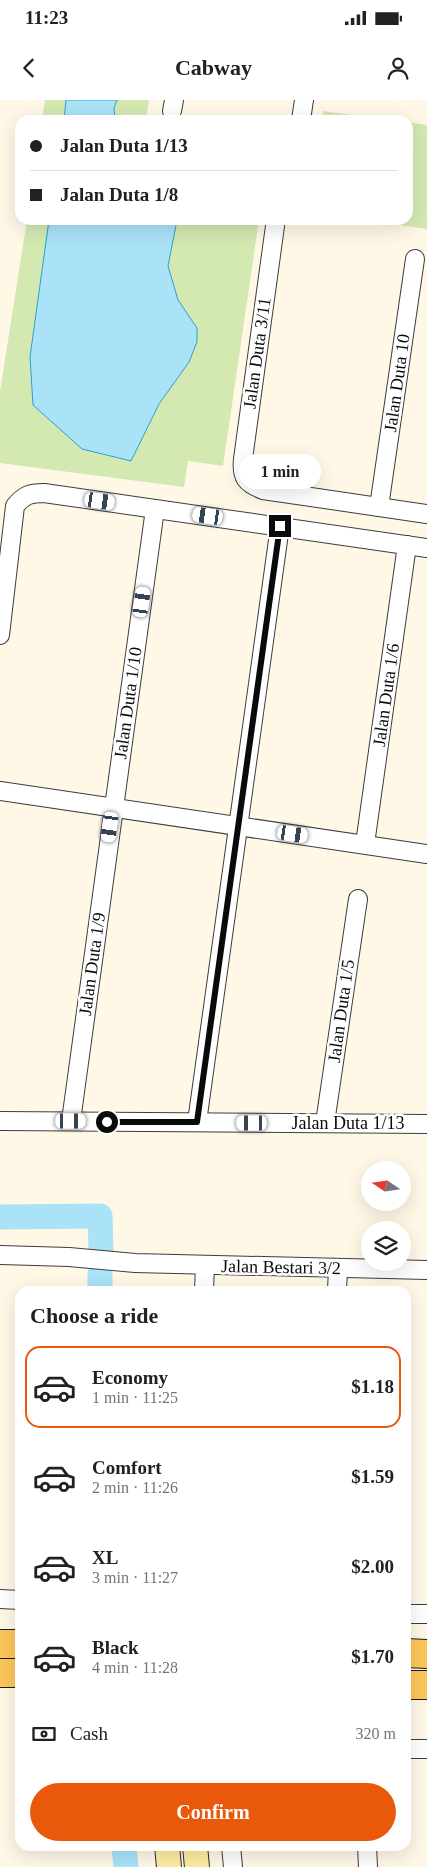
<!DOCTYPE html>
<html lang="en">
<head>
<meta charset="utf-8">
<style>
	body { margin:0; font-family:Georgia,serif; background:#f6f6f6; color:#202124; height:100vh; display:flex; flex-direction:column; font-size:19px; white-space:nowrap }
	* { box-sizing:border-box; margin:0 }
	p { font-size:16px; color:#757577 }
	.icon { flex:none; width:28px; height:28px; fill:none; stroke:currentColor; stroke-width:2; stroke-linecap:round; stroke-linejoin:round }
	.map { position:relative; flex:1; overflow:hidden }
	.sheet { position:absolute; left:15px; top:1186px; width:396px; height:565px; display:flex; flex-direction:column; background:#fff; border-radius:15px; box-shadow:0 5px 20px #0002 }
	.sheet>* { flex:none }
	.top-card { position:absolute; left:15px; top:15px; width:398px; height:110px; border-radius:15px; box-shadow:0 5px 20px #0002; display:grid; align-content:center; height:110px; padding:0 15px; background:#fff }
	.needle { width:32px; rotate:283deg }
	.fabs { position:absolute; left:361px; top:1061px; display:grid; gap:10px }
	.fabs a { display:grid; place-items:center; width:50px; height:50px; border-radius:50%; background:#fff; box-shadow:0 5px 20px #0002; font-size:25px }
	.end { position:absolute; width:22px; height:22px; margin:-11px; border:6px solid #0a0a0a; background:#fff; box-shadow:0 0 0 2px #fff }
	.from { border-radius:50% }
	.bubble { position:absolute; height:35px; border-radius:18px; background:#fff; box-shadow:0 5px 20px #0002; font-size:16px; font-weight:600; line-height:35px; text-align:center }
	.car { position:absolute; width:15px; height:30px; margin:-15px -8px; border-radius:6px; box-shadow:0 0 4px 1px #0007; background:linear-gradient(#fff 24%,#345 0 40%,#fff 0 76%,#345 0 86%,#fff 0) }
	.top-card b { display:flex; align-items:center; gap:18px; height:48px; font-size:19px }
	.top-card b+b { border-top:1px solid #e0e0e0 }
	.top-card i { width:12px; height:12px; background:#202124 }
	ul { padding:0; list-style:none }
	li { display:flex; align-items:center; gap:15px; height:82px; margin:0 10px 8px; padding:0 5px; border:2px solid transparent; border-radius:15px }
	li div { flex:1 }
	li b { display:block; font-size:19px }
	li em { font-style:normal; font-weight:600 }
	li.selected { border-color:#ea580c }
	li>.icon { width:45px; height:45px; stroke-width:1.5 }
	h2 { padding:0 15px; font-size:22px; line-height:60px }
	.pay { display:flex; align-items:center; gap:12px; height:55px; padding:0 15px; font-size:19px }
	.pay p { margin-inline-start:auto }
	.action { display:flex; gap:10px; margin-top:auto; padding:10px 15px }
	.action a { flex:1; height:58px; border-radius:30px; background:#ea580c; color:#fff; font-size:20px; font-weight:600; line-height:58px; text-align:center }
	.status { display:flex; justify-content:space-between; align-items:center; height:35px; padding:0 25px; background:#fff; direction:ltr }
	.status svg { height:14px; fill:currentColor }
	header { display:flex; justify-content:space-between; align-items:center; height:65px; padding:0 15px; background:#fff; font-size:22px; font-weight:600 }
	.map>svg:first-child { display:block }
	.green { fill:#d3e9b1 }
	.water { fill:#aae2f8; stroke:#2f9fd1 }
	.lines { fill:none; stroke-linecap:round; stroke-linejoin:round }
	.river { stroke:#aae2f8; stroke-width:25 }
	.minor-casing { stroke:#3d3d3d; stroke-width:20 }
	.secondary-casing { stroke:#2c2c2c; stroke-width:26 }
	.primary-casing { stroke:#1b1b1b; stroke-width:30 }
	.minor { stroke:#fff; stroke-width:18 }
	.secondary { stroke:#ffeca2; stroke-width:24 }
	.primary { stroke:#fdc659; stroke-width:28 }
	.route { stroke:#0a0a0a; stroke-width:6 }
	.labels { text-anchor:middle; stroke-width:5; stroke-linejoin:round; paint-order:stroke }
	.street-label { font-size:18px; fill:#0a0a0a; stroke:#fff }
</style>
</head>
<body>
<div class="status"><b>11:23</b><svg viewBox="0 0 49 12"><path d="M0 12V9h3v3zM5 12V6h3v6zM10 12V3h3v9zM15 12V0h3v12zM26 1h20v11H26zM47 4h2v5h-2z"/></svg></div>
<header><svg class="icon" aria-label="back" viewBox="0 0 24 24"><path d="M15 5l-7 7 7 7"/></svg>Cabway<svg class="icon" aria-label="person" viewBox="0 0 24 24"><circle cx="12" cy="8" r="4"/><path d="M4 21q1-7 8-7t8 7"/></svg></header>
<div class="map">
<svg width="427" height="1767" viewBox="0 0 427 1767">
	<rect width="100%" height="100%" fill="#fff8e7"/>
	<!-- green -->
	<g class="green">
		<polygon points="45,0 149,0 146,20 42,20"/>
		<polygon points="323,11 391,20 322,20"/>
		<polygon points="408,22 427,25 427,129 368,120 408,120"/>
		<polygon points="27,120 259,120 223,366 188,361 184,387 0,363 0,291"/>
	</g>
	<!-- water -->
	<g class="water">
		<polygon points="66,0 117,0 114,8 115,20 64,20"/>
		<polygon points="49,120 177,120 168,166 178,200 197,228 197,242 189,262 159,304 131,361 82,349 33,305 30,257"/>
	</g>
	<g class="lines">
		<!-- river -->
		<g class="river">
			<polyline points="0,1117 100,1116 101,1151"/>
			<polyline points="100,1191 100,1174"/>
			<polyline points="124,1746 126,1767"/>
		</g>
		<defs>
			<g id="minor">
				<polyline points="172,11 174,0"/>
				<polyline points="301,20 304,0"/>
				<path d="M275,126L243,359C241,378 246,383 263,390L427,414"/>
				<polyline points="379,407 415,159"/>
				<path d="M0,535L15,406C24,395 30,393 44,393L427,448"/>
				<polyline points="0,691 427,754"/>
				<polyline points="365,744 407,445"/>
				<polyline points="0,1021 427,1024"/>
				<polyline points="71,1021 155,409"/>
				<polyline points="197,1022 280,426"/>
				<polyline points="325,1023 358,799"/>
				<polyline points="0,1155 69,1157 135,1163 427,1170"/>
				<polyline points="204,1191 205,1165"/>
				<polyline points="337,1191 338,1168"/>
				<polyline points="0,1499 20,1500"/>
				<polyline points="406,1514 427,1514"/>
				<polyline points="406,1649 427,1649"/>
				<polyline points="231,1746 233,1767"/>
				<polyline points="367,1746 368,1767"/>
			</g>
			<g id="secondary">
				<polyline points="167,1746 169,1767"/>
				<polyline points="195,1746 197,1767"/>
			</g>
			<g id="primary">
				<polyline points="0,1544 20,1544"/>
				<polyline points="406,1553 427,1554"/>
				<polyline points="0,1573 20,1573"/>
				<polyline points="406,1585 427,1585"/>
			</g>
		</defs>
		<!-- minor casing -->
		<use href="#minor" class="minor-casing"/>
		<!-- secondary casing -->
		<use href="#secondary" class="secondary-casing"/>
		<!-- primary casing -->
		<use href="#primary" class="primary-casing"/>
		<!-- minor -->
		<use href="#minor" class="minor"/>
		<!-- secondary -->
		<use href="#secondary" class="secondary"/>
		<!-- primary -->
		<use href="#primary" class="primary"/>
	</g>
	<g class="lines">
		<!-- route -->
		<polyline class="route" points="107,1022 197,1022 280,426"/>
	</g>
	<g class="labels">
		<!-- street labels -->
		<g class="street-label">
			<text transform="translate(257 253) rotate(-82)" y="6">Jalan Duta 3/11</text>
			<text transform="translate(397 283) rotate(-82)" y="6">Jalan Duta 10</text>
			<text transform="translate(386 595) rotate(-82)" y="6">Jalan Duta 1/6</text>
			<text transform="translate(128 603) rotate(-82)" y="6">Jalan Duta 1/10</text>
			<text transform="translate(92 864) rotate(-82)" y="6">Jalan Duta 1/9</text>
			<text transform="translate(341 911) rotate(-82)" y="6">Jalan Duta 1/5</text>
			<text x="348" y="1029">Jalan Duta 1/13</text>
			<text transform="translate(281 1167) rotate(1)" y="6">Jalan Bestari 3/2</text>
		</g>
	</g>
</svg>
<div class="fabs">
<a><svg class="needle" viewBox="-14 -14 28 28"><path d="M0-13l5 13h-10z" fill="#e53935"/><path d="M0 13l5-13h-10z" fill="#757577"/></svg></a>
<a><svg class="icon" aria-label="layers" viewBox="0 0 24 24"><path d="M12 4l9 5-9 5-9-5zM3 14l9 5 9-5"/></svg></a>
</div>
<i class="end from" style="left:107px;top:1022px"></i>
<i class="end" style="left:280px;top:426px"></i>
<div class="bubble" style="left:239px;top:354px;width:82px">1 min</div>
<i class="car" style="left:100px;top:401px;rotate:98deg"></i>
<i class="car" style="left:208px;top:416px;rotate:278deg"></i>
<i class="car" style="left:142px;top:502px;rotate:8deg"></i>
<i class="car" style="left:110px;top:727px;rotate:188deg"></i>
<i class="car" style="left:293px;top:734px;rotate:99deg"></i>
<i class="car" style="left:71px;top:1021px;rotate:90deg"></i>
<i class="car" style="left:252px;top:1023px;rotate:270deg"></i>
<div class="top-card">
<b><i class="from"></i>Jalan Duta 1/13</b>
<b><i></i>Jalan Duta 1/8</b>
</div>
<section class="sheet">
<h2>Choose a ride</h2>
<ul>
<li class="selected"><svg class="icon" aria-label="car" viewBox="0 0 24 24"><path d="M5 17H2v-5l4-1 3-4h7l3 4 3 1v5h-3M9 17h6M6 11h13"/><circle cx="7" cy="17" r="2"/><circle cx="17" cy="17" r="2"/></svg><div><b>Economy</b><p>1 min · 11:25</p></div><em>$1.18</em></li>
<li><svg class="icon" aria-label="car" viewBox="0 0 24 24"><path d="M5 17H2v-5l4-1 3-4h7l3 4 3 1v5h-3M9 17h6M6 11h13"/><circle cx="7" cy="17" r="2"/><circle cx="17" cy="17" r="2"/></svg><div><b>Comfort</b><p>2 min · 11:26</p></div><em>$1.59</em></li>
<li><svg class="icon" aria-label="car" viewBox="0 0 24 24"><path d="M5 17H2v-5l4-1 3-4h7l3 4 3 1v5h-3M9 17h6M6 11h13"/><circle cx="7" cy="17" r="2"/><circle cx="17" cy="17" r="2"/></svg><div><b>XL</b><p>3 min · 11:27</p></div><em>$2.00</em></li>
<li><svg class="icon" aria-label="car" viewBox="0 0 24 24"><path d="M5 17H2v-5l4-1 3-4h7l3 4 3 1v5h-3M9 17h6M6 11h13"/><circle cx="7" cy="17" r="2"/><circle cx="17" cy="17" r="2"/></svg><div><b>Black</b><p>4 min · 11:28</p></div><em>$1.70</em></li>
</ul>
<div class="pay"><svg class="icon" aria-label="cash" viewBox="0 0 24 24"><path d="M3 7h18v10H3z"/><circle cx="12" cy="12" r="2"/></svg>Cash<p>320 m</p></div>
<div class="action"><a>Confirm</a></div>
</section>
</div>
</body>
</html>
